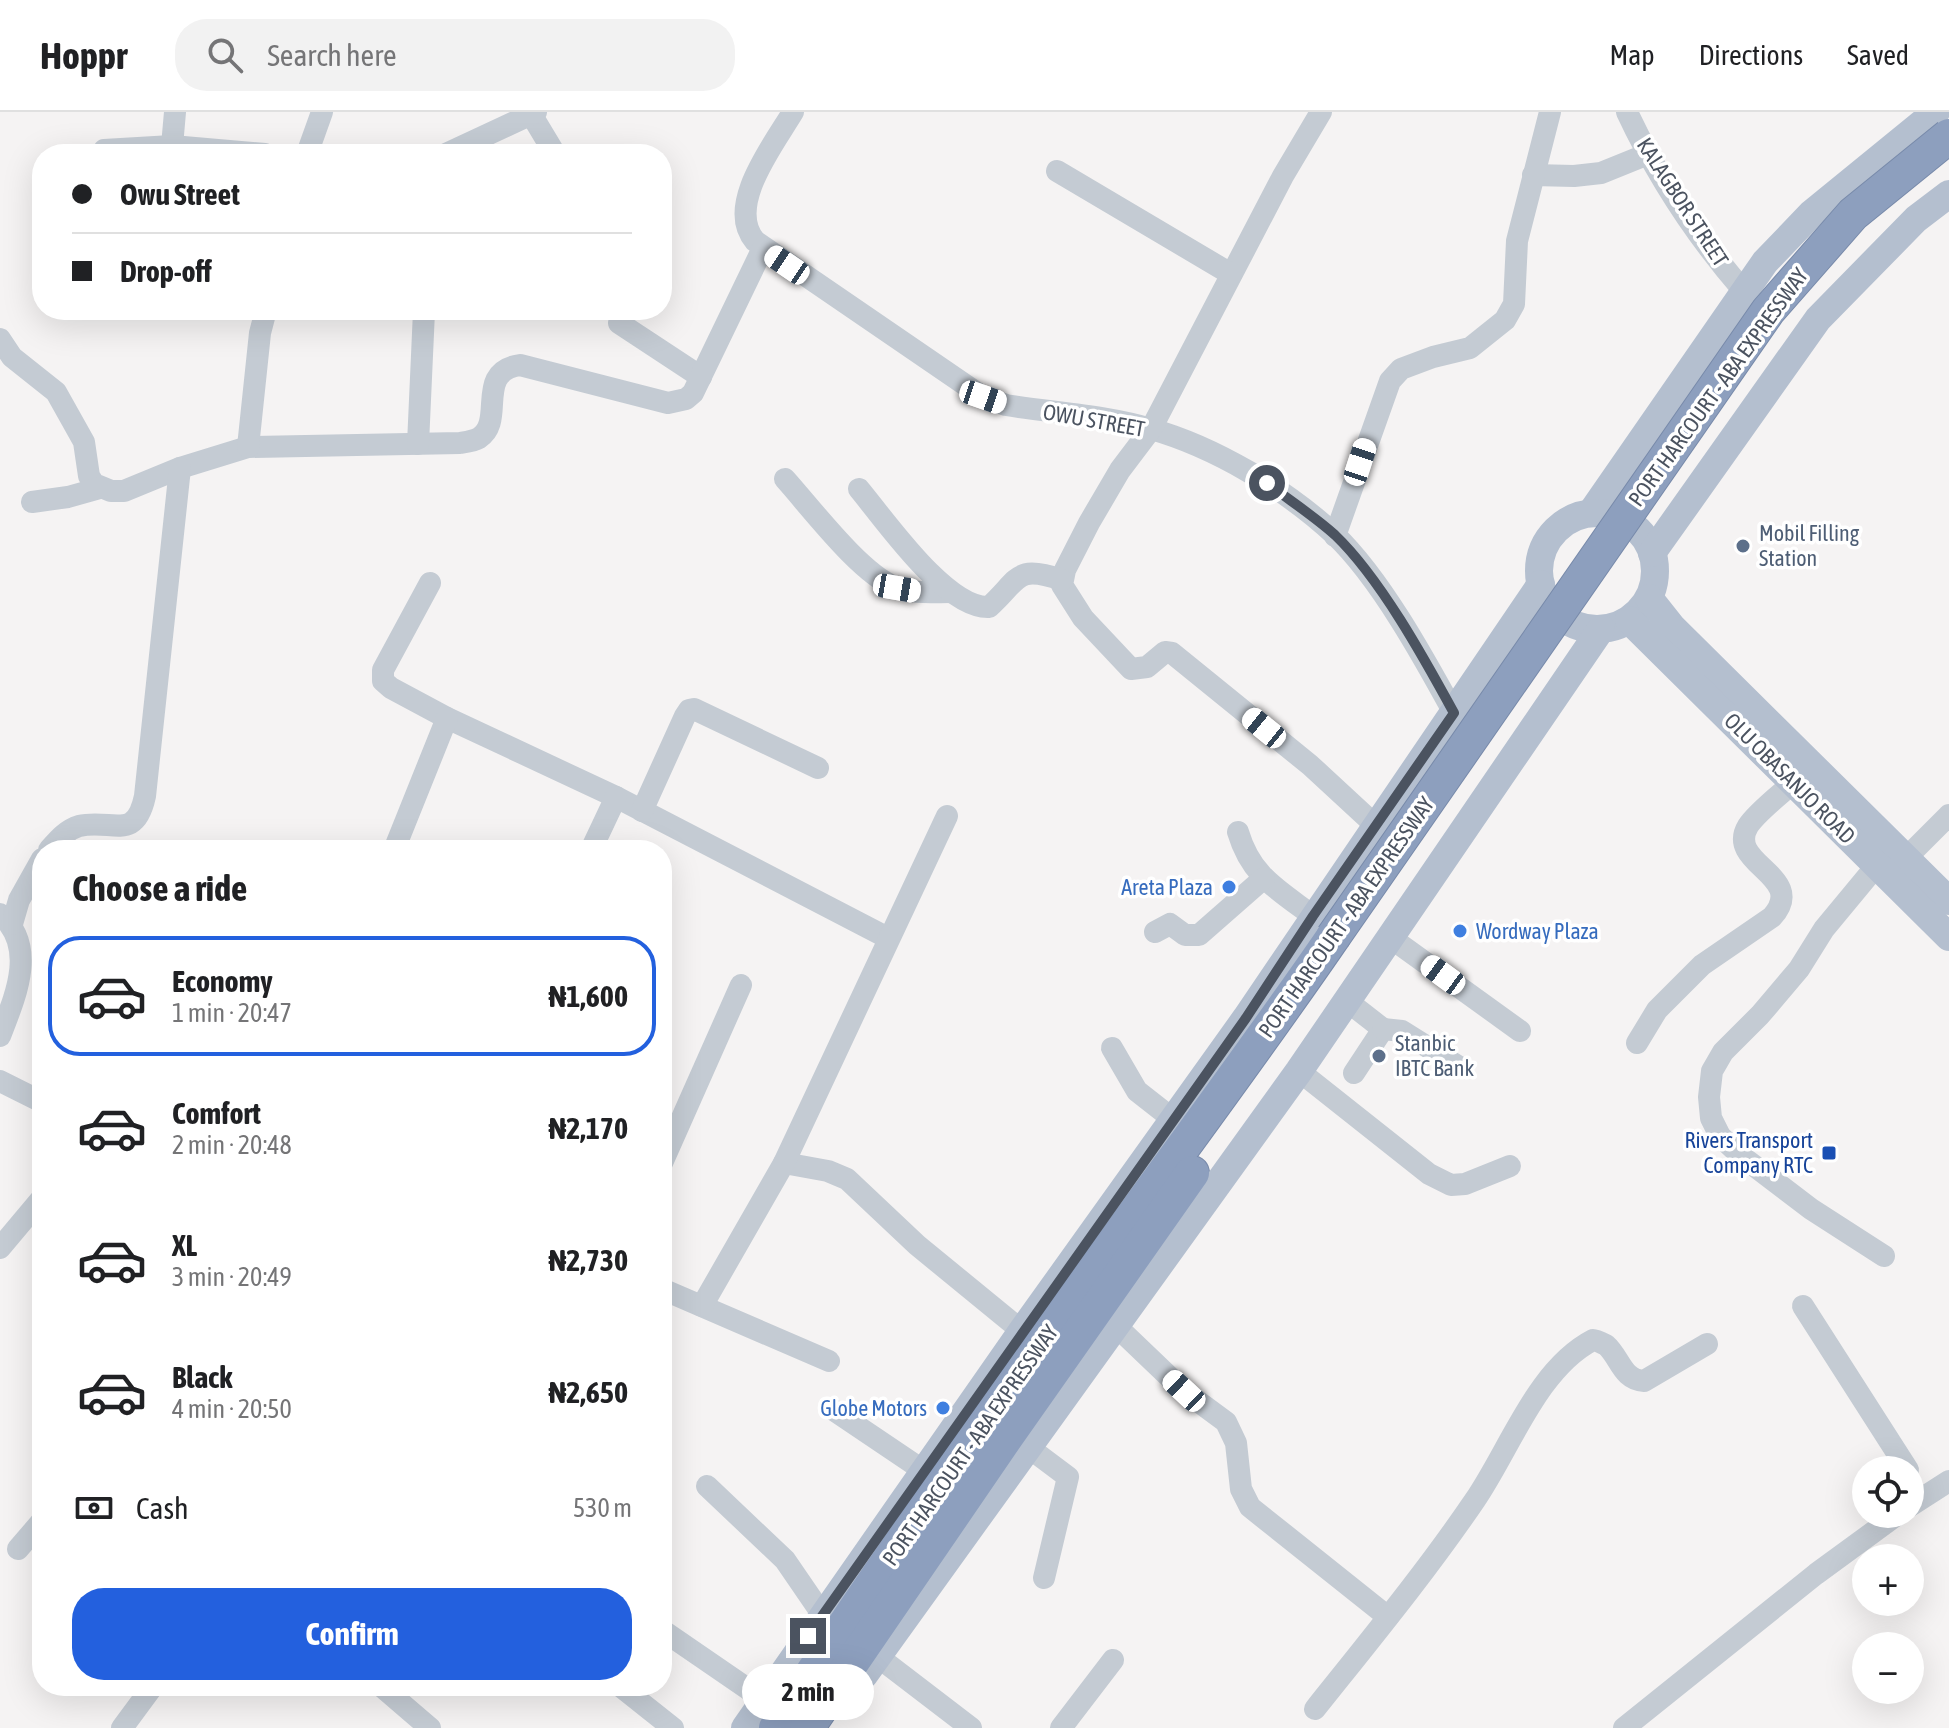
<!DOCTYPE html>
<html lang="en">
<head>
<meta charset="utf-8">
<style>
	body { margin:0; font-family:"Asap Condensed",sans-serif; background:#f2f2f2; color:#202124; height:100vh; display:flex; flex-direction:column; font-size:30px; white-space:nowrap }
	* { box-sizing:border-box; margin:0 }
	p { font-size:26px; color:#757577 }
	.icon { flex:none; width:44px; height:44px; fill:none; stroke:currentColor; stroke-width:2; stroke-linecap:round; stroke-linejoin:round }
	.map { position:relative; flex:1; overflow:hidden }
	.sheet { position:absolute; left:32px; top:728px; width:640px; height:856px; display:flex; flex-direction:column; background:#fff; border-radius:32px; box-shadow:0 8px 32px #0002 }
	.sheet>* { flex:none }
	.top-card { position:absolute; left:32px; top:32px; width:640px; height:176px; border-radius:32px; box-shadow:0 8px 32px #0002; display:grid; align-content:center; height:176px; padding:0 40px; background:#fff }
	.tools { position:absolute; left:1852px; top:1344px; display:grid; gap:16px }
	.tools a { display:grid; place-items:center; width:72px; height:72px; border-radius:50%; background:#fff; box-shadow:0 8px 32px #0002; font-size:40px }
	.end { position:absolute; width:36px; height:36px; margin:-18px; border:10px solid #4b5360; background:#fff; box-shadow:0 0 0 4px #fff }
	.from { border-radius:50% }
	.bubble { position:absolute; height:56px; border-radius:28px; background:#fff; box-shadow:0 8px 32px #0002; font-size:26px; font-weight:700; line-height:56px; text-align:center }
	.car { position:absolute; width:24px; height:48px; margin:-24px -12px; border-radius:10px; box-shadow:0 0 6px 2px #0007; background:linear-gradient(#fff 24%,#345 0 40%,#fff 0 76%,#345 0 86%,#fff 0) }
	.top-card b { display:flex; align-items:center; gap:28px; height:76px; font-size:30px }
	.top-card b+b { border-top:2px solid #e0e0e0 }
	.top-card i { width:20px; height:20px; background:#202124 }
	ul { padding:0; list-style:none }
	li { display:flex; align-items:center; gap:24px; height:120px; margin:0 16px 12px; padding:0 24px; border:4px solid transparent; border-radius:32px }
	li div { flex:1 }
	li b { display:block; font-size:30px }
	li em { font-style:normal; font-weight:700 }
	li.on { border-color:#2360de }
	li>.icon { width:72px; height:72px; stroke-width:1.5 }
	h2 { padding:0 40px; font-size:36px; line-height:96px }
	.pay { display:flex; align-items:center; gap:20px; height:88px; padding:0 40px; font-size:30px }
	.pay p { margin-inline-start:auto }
	.button { display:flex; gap:16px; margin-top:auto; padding:16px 40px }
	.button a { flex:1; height:92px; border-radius:32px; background:#2360de; color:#fff; font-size:32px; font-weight:700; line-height:92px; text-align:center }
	header { display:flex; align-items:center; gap:48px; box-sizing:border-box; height:112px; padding:0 40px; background:#fff; border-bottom:2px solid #e0e0e0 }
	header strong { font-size:38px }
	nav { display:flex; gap:44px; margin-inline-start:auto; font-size:28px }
	.search { width:560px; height:72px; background:#f2f2f2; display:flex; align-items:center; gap:20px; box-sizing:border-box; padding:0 28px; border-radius:32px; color:#757577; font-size:30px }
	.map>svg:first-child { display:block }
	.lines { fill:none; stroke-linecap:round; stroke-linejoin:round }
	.highway-casing { stroke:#788aaa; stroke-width:36 }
	.minor { stroke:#c4cbd3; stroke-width:22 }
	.major { stroke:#b4bfcf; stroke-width:28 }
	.highway { stroke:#8d9fbe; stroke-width:34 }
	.highway-bridge-casing { stroke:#788aaa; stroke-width:36; stroke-linecap:butt }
	.highway-bridge { stroke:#8d9fbe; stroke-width:34 }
	.route { stroke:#4b5360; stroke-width:10 }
	.service-dot { fill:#5c6f8a; stroke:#fff; stroke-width:3 }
	.shop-dot { fill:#3f7fe0; stroke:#fff; stroke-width:3 }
	.transit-dot { fill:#1a4fb4; stroke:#fff; stroke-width:3 }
	.labels { text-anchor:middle; stroke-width:7; stroke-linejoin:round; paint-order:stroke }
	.street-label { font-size:22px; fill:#4b5360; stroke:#fff }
	.service-label { font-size:22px; fill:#4e5e75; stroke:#fff; text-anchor:start }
	.shop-label { font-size:22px; fill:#366cbe; stroke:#fff; text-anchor:end }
	.transit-label { font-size:22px; fill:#164399; stroke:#fff; text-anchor:end }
</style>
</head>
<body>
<header>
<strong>Hoppr</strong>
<div class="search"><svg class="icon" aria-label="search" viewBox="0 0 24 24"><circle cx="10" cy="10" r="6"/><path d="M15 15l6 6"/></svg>Search here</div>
<nav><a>Map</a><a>Directions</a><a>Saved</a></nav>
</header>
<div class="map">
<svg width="1949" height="1616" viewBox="0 0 1949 1616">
	<rect width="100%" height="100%" fill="#f5f3f3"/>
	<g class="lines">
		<defs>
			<g id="highway">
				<path d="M776,1616C874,1466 978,1319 1082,1174C1166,1057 1252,943 1333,825"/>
				<polyline points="807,1616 1005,1327 1192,1061"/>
			</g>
		</defs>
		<!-- highway casing -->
		<use href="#highway" class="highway-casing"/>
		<!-- minor -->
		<g class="minor">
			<path d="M793,0C774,32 725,94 755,129L983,285L1006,293C1054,301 1104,303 1151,317C1215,335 1287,378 1335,423C1380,466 1424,546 1454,601"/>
			<polyline points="1321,0 1283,64 1151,317 1120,358 1089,411 1065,458 1062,473 1083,506 1131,557 1147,555 1165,540 1172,541 1310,653 1375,713"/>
			<path d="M1627,0C1657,64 1697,125 1743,178"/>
			<polyline points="531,2 555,42"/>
			<polyline points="172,34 175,0"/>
			<polyline points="104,38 172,34 265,42"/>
			<polyline points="307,42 322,0"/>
			<polyline points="446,42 536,0"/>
			<polyline points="1057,59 1231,162"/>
			<polyline points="1533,63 1574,64 1601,61 1648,42"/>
			<polyline points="619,211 701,265"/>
			<path d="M0,227L12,245L56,280L84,330L89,364L94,372L111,379H124L180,356L248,335L460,331C466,330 474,329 479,326C506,309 474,260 520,253L668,291L686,287L693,281L763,136"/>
			<polyline points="418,332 424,199"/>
			<polyline points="248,335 260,221 266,198"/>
			<path d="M785,367C812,397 860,461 895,475C912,482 932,480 950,480"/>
			<path d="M859,377C885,408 946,497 989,495C1020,467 1015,452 1062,468"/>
			<polyline points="32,390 68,385 100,376"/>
			<polyline points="1335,424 1390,269 1401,257 1433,245 1470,236 1505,208 1514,192 1517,129 1550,0"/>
			<polyline points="430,471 383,558 383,569 391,576 447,606 616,685 888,826"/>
			<polyline points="642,699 685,604 689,598 694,597 818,656"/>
			<path d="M1238,720C1251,764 1277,777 1313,804"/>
			<path d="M49,738C58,728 66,718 79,714C112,706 135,731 145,684L180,356"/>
			<polyline points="394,738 447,606"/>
			<polyline points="591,738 616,685"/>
			<polyline points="1907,745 1949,703"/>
			<polyline points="1877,753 1824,817 1799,857 1760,903 1723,940 1712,959 1709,985 1711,1006 1720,1024 1740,1043 1811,1097 1884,1144"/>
			<path d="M0,802C38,835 15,885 0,924"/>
			<polyline points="12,812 19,788 42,747"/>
			<polyline points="1155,820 1170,812 1185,823 1199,823 1264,766"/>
			<polyline points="1391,826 1520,919"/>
			<polyline points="1347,889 1383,917 1354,961"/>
			<polyline points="1383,917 1402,919 1461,956"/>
			<path d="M1637,931L1657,898L1702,853L1772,805C1809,764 1725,752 1748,714C1757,700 1781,682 1794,670"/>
			<polyline points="1112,936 1137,979 1174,1008"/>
			<polyline points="1299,959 1429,1062 1451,1073 1465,1072 1510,1054"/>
			<polyline points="0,969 42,990"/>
			<polyline points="662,1051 741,873"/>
			<polyline points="784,1051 828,1059 847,1067 917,1133 1022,1219"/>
			<polyline points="0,1136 42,1086"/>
			<polyline points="662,1177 829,1249"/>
			<polyline points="702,1194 784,1051 947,704"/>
			<polyline points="1803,1194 1908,1358"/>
			<polyline points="1115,1213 1184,1279 1226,1310 1236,1331 1241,1377 1250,1395 1388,1505"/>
			<polyline points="832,1297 924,1359"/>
			<polyline points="1028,1335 1068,1365 1044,1466"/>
			<polyline points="707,1374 785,1448 822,1502"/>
			<polyline points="1910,1394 1949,1369"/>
			<polyline points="18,1437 42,1409"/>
			<polyline points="662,1518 764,1588"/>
			<polyline points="877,1544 971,1616"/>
			<polyline points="381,1574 430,1616"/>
			<polyline points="620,1574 673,1616"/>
			<path d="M1315,1597C1370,1528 1426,1460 1475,1388C1510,1337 1537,1257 1593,1228C1596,1228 1604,1232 1606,1233C1620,1245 1622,1268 1644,1269L1707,1232"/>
			<polyline points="122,1616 153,1574"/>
			<polyline points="1061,1616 1113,1548"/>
			<polyline points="1624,1616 1816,1462 1898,1402"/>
		</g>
		<!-- major -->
		<g class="major">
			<polyline points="1591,401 1765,150 1812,101 1936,0"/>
			<circle cx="1597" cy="459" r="58"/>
			<polyline points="1652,441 1818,207 1916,107 1949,82"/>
			<polyline points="1649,486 1672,515 1949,789"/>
			<polyline points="1629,508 1949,825"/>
			<polyline points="864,1563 1299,959 1601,517"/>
			<polyline points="745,1616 1022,1219 1246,906 1541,472"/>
		</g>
		<!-- highway -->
		<use href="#highway" class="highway"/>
		<defs>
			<polyline id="highway-bridge" points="1333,825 1768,199 1853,102 1949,24"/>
		</defs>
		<!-- highway-bridge casing -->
		<use href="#highway-bridge" class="highway-bridge-casing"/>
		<!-- highway-bridge -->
		<use href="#highway-bridge" class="highway-bridge"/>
	</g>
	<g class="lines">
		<!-- route -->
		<path class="route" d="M808,1524L1246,906L1313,804L1454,601C1424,546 1380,466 1335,423C1314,404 1289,388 1267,371"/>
	</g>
	<!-- markers -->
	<g class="service-dot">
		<circle cx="1743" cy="434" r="8"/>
		<circle cx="1379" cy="944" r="8"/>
	</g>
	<g class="shop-dot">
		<circle cx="1229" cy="775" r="8"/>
		<circle cx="1460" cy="819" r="8"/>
		<circle cx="943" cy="1296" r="8"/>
	</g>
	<rect class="transit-dot" x="1821" y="1033" width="16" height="16" rx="4"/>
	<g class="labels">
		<!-- street labels -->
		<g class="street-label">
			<text transform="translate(1683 90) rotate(57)" y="8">KALAGBOR STREET</text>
			<text transform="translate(1718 275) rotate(-54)" y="8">PORT HARCOURT - ABA EXPRESSWAY</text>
			<text transform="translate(1094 308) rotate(10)" y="8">OWU STREET</text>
			<text transform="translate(1790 666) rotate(45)" y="8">OLU OBASANJO ROAD</text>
			<text transform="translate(1346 805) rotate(-55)" y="8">PORT HARCOURT - ABA EXPRESSWAY</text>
			<text transform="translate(970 1333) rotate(-55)" y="8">PORT HARCOURT - ABA EXPRESSWAY</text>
		</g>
		<!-- service labels -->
		<g class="service-label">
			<text x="1759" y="429">Mobil Filling<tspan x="1759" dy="25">Station</tspan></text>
			<text x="1395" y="939">Stanbic<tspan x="1395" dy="25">IBTC Bank</tspan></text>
		</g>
		<!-- shop labels -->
		<g class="shop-label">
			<text x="1213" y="783">Areta Plaza</text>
			<text x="1476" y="827" text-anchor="start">Wordway Plaza</text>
			<text x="927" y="1304">Globe Motors</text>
		</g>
		<!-- transit labels -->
		<g class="transit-label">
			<text x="1813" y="1036">Rivers Transport<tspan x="1813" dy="25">Company RTC</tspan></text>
		</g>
	</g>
</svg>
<div class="tools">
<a><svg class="icon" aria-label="locate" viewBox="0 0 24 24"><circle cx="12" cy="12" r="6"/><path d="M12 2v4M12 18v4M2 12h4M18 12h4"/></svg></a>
<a>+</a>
<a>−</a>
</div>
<i class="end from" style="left:1267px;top:371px"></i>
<i class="end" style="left:808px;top:1524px"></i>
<div class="bubble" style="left:742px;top:1552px;width:132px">2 min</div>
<i class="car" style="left:787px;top:153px;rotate:304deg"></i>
<i class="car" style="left:983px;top:285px;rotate:109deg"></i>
<i class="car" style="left:1360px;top:350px;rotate:18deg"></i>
<i class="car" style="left:897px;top:476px;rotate:100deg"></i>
<i class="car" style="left:1264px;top:616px;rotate:309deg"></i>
<i class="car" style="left:1443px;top:863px;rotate:306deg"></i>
<i class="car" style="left:1184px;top:1279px;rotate:313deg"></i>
<div class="top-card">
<b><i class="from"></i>Owu Street</b>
<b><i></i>Drop-off</b>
</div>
<section class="sheet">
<h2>Choose a ride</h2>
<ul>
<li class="on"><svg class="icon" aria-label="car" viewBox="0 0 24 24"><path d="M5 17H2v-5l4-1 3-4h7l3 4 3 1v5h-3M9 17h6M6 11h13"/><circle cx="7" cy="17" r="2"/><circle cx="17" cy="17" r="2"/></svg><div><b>Economy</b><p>1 min · 20:47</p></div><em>₦1,600</em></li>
<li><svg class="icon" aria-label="car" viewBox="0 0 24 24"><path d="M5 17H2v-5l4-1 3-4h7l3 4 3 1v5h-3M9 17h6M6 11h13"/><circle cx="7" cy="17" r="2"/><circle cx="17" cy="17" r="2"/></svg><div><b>Comfort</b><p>2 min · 20:48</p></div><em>₦2,170</em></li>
<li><svg class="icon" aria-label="car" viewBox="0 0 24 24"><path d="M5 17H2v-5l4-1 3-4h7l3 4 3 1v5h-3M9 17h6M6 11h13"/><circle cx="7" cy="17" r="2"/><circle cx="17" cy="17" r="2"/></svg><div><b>XL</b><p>3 min · 20:49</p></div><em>₦2,730</em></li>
<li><svg class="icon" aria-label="car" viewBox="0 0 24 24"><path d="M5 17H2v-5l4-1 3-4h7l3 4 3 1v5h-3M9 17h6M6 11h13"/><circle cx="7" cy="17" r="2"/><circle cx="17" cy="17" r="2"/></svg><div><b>Black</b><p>4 min · 20:50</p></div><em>₦2,650</em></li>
</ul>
<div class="pay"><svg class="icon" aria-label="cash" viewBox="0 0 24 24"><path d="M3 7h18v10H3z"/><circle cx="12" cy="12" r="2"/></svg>Cash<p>530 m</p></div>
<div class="button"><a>Confirm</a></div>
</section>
</div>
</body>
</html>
